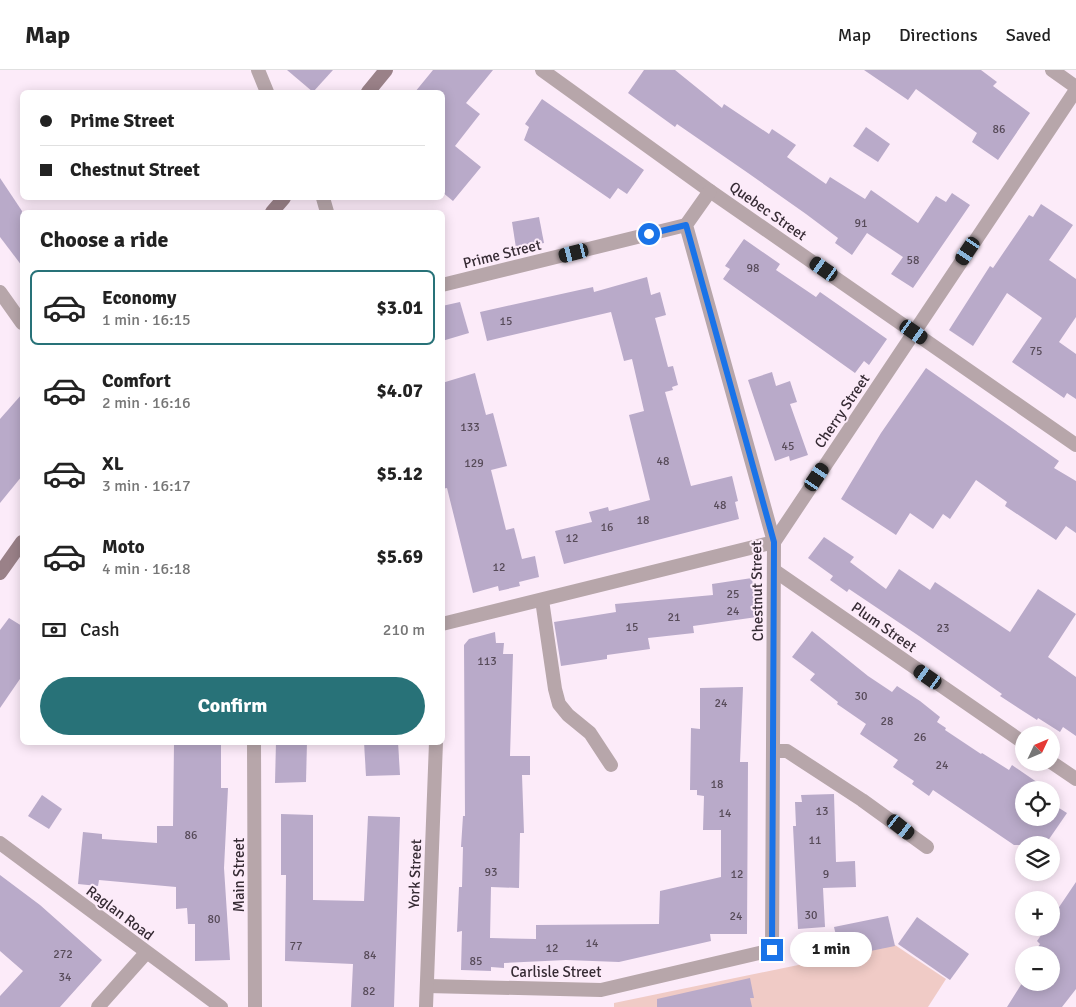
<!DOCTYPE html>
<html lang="en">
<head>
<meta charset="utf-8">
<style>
	body { margin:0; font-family:Signika,sans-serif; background:#f6f6f6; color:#222; height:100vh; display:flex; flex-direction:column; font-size:19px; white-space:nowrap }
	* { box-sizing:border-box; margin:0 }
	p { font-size:16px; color:#767676 }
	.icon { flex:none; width:28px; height:28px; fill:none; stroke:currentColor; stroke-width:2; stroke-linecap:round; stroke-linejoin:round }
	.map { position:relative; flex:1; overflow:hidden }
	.panel { position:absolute; left:20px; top:140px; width:425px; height:535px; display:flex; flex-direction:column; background:#fff; border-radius:8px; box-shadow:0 2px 12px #0003 }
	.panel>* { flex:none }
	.hud { position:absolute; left:20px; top:20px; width:425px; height:110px; border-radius:8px; box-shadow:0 2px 12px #0003; display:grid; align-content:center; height:110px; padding:0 20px; background:#fff }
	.needle { width:32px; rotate:46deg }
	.fabs { position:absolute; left:1015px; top:656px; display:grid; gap:10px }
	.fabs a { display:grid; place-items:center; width:45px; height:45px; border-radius:50%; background:#fff; box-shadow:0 2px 12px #0003; font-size:25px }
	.end { position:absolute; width:22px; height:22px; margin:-11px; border:6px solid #1a73e8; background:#fff; box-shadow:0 0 0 2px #fff }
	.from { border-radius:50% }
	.bubble { position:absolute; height:35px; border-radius:18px; background:#fff; box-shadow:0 2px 12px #0003; font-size:16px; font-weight:800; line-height:35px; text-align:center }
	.car { position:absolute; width:15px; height:30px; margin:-15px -8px; border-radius:6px; box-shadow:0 0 4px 1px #0007; background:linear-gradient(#222 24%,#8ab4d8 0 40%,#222 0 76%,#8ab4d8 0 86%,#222 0) }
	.hud b { display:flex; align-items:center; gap:18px; height:48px; font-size:19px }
	.hud b+b { border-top:1px solid #e0e0e0 }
	.hud i { width:12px; height:12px; background:#222 }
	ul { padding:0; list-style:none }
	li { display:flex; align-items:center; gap:15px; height:75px; margin:0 10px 8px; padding:0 10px; border:2px solid transparent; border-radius:8px }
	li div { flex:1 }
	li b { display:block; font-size:19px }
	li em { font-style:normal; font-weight:800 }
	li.current { border-color:#287278 }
	li>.icon { width:45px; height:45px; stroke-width:1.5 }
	h2 { padding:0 20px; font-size:22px; line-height:60px }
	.pay { display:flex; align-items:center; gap:12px; height:55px; padding:0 20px; font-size:19px }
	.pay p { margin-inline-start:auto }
	.primary-button { display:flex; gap:10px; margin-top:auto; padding:10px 20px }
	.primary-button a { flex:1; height:58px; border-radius:30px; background:#287278; color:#fff; font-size:20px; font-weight:800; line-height:58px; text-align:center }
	header { display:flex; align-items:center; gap:30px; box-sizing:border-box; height:70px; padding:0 25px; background:#fff; border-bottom:1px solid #e0e0e0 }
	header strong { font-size:24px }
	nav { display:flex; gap:28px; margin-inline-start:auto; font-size:18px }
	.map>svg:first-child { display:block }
	.green { fill:#f0cbc6 }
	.building { fill:#b9aac9 }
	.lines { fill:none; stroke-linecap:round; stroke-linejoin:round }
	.service { stroke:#b7a6aa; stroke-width:14 }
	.minor { stroke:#b7a6aa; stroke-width:14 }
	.secondary { stroke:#9a8188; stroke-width:14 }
	.route { stroke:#1a73e8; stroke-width:6 }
	.labels { text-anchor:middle; stroke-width:4; stroke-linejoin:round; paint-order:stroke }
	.number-label { font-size:12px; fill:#574b59 }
	.street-label { font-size:15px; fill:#362b34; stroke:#fcebf9 }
</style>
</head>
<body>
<header>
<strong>Map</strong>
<nav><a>Map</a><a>Directions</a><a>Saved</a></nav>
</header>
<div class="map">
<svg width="1076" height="937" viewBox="0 0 1076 937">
	<rect width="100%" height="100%" fill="#fcebf9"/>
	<!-- green -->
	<polygon class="green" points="895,875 946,909 928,937 614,937 614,933"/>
	<!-- building -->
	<g class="building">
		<polygon points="287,0 333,0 313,22"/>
		<polygon points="433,0 493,0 466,33 480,44 455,76 481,97 453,131 442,122 442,22 415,22"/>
		<polygon points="644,0 675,0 722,38 724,34 769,64 772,59 796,75 787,87 826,114 830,107 865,129 871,120 918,153 936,126 946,132 952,123 970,135 913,218 891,204 903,187 867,163 852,185 835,173 838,168 806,144 748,103 677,54 675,57 628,23"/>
		<polygon points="864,0 981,0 997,12 993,16 1030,43 998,90 972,72 977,63 916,19 908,30"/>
		<polygon points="542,29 644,100 627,124 618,118 610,129 524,70 529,57 525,54"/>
		<polygon points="866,57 890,74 878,92 853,76"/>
		<polygon points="0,108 22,141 22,196 0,167"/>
		<polygon points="1041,134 1073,155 1049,190 1076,209 1076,247 1059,272 1076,284 1076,329 1067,323 1064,328 1012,292 1042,248 1007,223 973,276 949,260 990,196 993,198 1029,145 1033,147"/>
		<polygon points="539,147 544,173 516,178 512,152"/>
		<polygon points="744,169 780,194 776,200 816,227 820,222 887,269 869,295 864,291 855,303 723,209 730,199 725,196"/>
		<polygon points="647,207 651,225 660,222 666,245 655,248 668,297 673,296 678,315 672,317 673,320 665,322 691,416 732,406 738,431 735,432 739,449 564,494 555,461 592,452 589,442 608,437 609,441 650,430 629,345 644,341 632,289 624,291 611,242 487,271 480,242 593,217 594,222"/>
		<polygon points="460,232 469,263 442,271 442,236"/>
		<polygon points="926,298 1059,391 1054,398 1076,411 1076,463 1066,456 1056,470 1005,436 1007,432 976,410 950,449 943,444 933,459 910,443 896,465 841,429 881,363"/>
		<polygon points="772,302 776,316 790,311 797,332 790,334 808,385 790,391 789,386 775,391 748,310"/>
		<polygon points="475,303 486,345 493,343 507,396 491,400 506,460 514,458 522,489 535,486 539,507 519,512 520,516 499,521 498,516 473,523 447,418 442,419 442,313"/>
		<polygon points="22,324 22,406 0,433 0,349"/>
		<polygon points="824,467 854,487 850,492 886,519 899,499 930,520 935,512 1010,562 1038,519 1076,544 1048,587 1076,607 1076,666 1063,657 1060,662 1038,648 1037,650 1000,626 1002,624 919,566 849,519 847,522 830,510 833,506 808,488"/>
		<polygon points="752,508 757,547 693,556 694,563 648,568 650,579 607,585 607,589 561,596 554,552 616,542 615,534 713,525 712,514"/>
		<polygon points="9,548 22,556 22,606 0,638 0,560"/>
		<polygon points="812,561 868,606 892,622 897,616 920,631 940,647 937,652 946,658 945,660 981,684 982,683 1009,700 1012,695 1044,717 1042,720 1024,720 1024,748 1051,748 1051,733 1067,743 1045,775 1014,775 933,720 929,726 912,714 914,711 893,697 898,690 860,664 866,654 837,634 838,632 810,610 815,604 792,587"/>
		<polygon points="495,562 496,573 504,573 503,584 513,584 510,686 530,686 530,705 522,705 524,763 520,763 519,818 491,817 490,868 536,869 536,855 659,854 660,821 721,807 721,760 703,760 704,726 697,725 697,720 690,720 691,658 700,659 700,618 743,617 740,692 748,692 747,864 710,864 711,871 619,892 566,890 504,893 504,898 491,897 491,901 461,900 462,861 457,862 459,817 462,817 463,777 461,777 463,746 465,746 464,575 469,569"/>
		<polygon points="184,672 221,672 221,718 228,718 224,798 230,890 195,891 195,854 188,854 187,838 176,839 176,817 99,810 98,816 78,814 83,762 102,764 102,769 157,773 157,756 173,756 174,674"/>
		<polygon points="276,672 307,672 306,712 275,713"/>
		<polygon points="364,672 398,672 400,705 366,706"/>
		<polygon points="834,724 836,792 855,791 856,817 823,818 825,857 798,859 793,756 796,756 795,732 802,732 801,725"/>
		<polygon points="42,725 62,739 49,759 28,746"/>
		<polygon points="281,744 313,745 313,830 364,831 368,746 400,747 394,937 351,937 353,894 285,891 286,805 281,805"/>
		<polygon points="0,805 40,835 102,890 60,937 0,937 0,926 23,901 0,881"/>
		<polygon points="1076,812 1076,919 1062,937 1007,937 1024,910 1024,912 1051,912 1051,885 1032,885 1040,874 1037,871 1046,858 1051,858 1051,849"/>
		<polygon points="888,846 895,876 841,887 834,857"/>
		<polygon points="917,847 969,884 950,910 898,874"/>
		<polygon points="750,908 754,928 750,928 752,937 657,937 657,929"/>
	</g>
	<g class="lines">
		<!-- service -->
		<g class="service">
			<polyline points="542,530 555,619 559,634 568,645 590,663 611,695"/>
			<polyline points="773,681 787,681 862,730 927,777"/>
		</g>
		<!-- minor -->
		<g class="minor">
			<polyline points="258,0 267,22"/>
			<polyline points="542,0 710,121 1076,375"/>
			<polyline points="1052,0 1076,17"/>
			<polyline points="323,128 327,142"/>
			<polyline points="442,215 686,155"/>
			<polyline points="0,222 22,253"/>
			<polyline points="775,501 1024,673"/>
			<polyline points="442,554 774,472 1076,20"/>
			<polyline points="254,672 255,937"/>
			<polyline points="1051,692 1076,709"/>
			<polyline points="0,773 221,937"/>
			<polyline points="427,916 601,920 772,880 774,472 686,155 710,121"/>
			<polyline points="98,937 146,883"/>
			<polyline points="426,937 436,672"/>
		</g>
		<!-- secondary -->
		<g class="secondary">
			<polyline points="368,22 386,0"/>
			<polyline points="272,142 284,128"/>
			<polyline points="0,503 22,472"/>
		</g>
	</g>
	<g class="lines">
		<!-- route -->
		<polyline class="route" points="649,164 686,155 774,472 772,880"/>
	</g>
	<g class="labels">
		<!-- number labels -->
		<g class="number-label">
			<text x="999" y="63">86</text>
			<text x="861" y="157">91</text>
			<text x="913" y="194">58</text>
			<text x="753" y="202">98</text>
			<text x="506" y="255">15</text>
			<text x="1036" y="285">75</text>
			<text x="470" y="361">133</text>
			<text x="788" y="380">45</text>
			<text x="663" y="395">48</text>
			<text x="474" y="397">129</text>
			<text x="720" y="439">48</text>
			<text x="643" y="454">18</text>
			<text x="607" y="461">16</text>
			<text x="572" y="472">12</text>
			<text x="499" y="501">12</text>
			<text x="733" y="528">25</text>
			<text x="733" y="545">24</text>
			<text x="674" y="551">21</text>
			<text x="632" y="561">15</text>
			<text x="943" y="562">23</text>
			<text x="487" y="595">113</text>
			<text x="861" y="630">30</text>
			<text x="721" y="637">24</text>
			<text x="887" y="655">28</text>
			<text x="920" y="671">26</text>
			<text x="942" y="699">24</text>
			<text x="717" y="718">18</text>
			<text x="822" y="745">13</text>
			<text x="725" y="747">14</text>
			<text x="191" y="769">86</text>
			<text x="815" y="774">11</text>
			<text x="491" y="806">93</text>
			<text x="737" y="808">12</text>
			<text x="826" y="808">9</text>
			<text x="811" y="849">30</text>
			<text x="736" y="850">24</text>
			<text x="214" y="853">80</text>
			<text x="592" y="877">14</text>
			<text x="296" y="880">77</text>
			<text x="552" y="882">12</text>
			<text x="63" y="888">272</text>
			<text x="370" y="889">84</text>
			<text x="476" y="895">85</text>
			<text x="65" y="911">34</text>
			<text x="369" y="925">82</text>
		</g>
		<!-- street labels -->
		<g class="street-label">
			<text transform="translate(768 141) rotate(35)" y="5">Quebec Street</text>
			<text transform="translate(502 184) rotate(-14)" y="5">Prime Street</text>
			<text transform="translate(842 341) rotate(-56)" y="5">Cherry Street</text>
			<text transform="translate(757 521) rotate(-91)" y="5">Chestnut Street</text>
			<text transform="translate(884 557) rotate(35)" y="5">Plum Street</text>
			<text transform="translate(415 804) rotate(-88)" y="5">York Street</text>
			<text transform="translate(239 805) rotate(-90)" y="5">Main Street</text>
			<text transform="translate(120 843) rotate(37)" y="5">Raglan Road</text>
			<text x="556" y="907">Carlisle Street</text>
		</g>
	</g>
</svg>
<div class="fabs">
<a><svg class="needle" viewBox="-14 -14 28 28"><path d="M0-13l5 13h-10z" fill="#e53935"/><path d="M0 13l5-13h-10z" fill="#767676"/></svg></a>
<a><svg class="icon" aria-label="locate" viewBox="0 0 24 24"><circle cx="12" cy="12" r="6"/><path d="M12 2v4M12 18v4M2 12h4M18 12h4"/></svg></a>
<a><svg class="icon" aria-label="layers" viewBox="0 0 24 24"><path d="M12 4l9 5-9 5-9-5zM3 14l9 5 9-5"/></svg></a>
<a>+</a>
<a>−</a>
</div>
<i class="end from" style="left:649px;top:164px"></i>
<i class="end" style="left:772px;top:880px"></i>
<div class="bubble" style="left:790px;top:862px;width:82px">1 min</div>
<i class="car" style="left:968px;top:181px;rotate:214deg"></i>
<i class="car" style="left:574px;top:183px;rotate:256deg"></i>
<i class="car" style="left:824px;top:199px;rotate:305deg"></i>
<i class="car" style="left:914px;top:262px;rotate:125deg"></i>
<i class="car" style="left:817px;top:407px;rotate:34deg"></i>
<i class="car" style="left:928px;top:607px;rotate:305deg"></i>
<i class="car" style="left:901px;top:757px;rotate:128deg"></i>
<div class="hud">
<b><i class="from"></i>Prime Street</b>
<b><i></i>Chestnut Street</b>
</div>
<section class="panel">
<h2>Choose a ride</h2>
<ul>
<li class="current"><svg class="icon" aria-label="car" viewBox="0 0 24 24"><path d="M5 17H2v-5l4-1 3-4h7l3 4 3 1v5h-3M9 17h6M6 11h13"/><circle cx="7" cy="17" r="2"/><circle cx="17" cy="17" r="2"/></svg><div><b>Economy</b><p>1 min · 16:15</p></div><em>$3.01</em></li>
<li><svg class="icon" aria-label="car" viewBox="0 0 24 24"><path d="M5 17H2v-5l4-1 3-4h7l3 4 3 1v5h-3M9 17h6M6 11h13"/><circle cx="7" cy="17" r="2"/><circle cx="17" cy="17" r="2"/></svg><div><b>Comfort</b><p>2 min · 16:16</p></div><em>$4.07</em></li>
<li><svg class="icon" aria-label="car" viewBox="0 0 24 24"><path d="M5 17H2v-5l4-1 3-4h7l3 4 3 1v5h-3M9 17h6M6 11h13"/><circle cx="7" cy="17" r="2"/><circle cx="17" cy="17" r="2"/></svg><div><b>XL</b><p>3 min · 16:17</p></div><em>$5.12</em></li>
<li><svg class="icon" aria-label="car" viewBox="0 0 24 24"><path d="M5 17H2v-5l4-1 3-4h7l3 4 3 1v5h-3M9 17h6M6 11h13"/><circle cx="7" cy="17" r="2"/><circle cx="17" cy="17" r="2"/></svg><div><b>Moto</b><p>4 min · 16:18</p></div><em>$5.69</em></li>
</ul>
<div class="pay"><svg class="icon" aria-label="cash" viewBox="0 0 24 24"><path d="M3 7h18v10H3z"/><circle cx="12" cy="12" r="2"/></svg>Cash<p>210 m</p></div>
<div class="primary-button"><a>Confirm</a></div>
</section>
</div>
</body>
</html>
